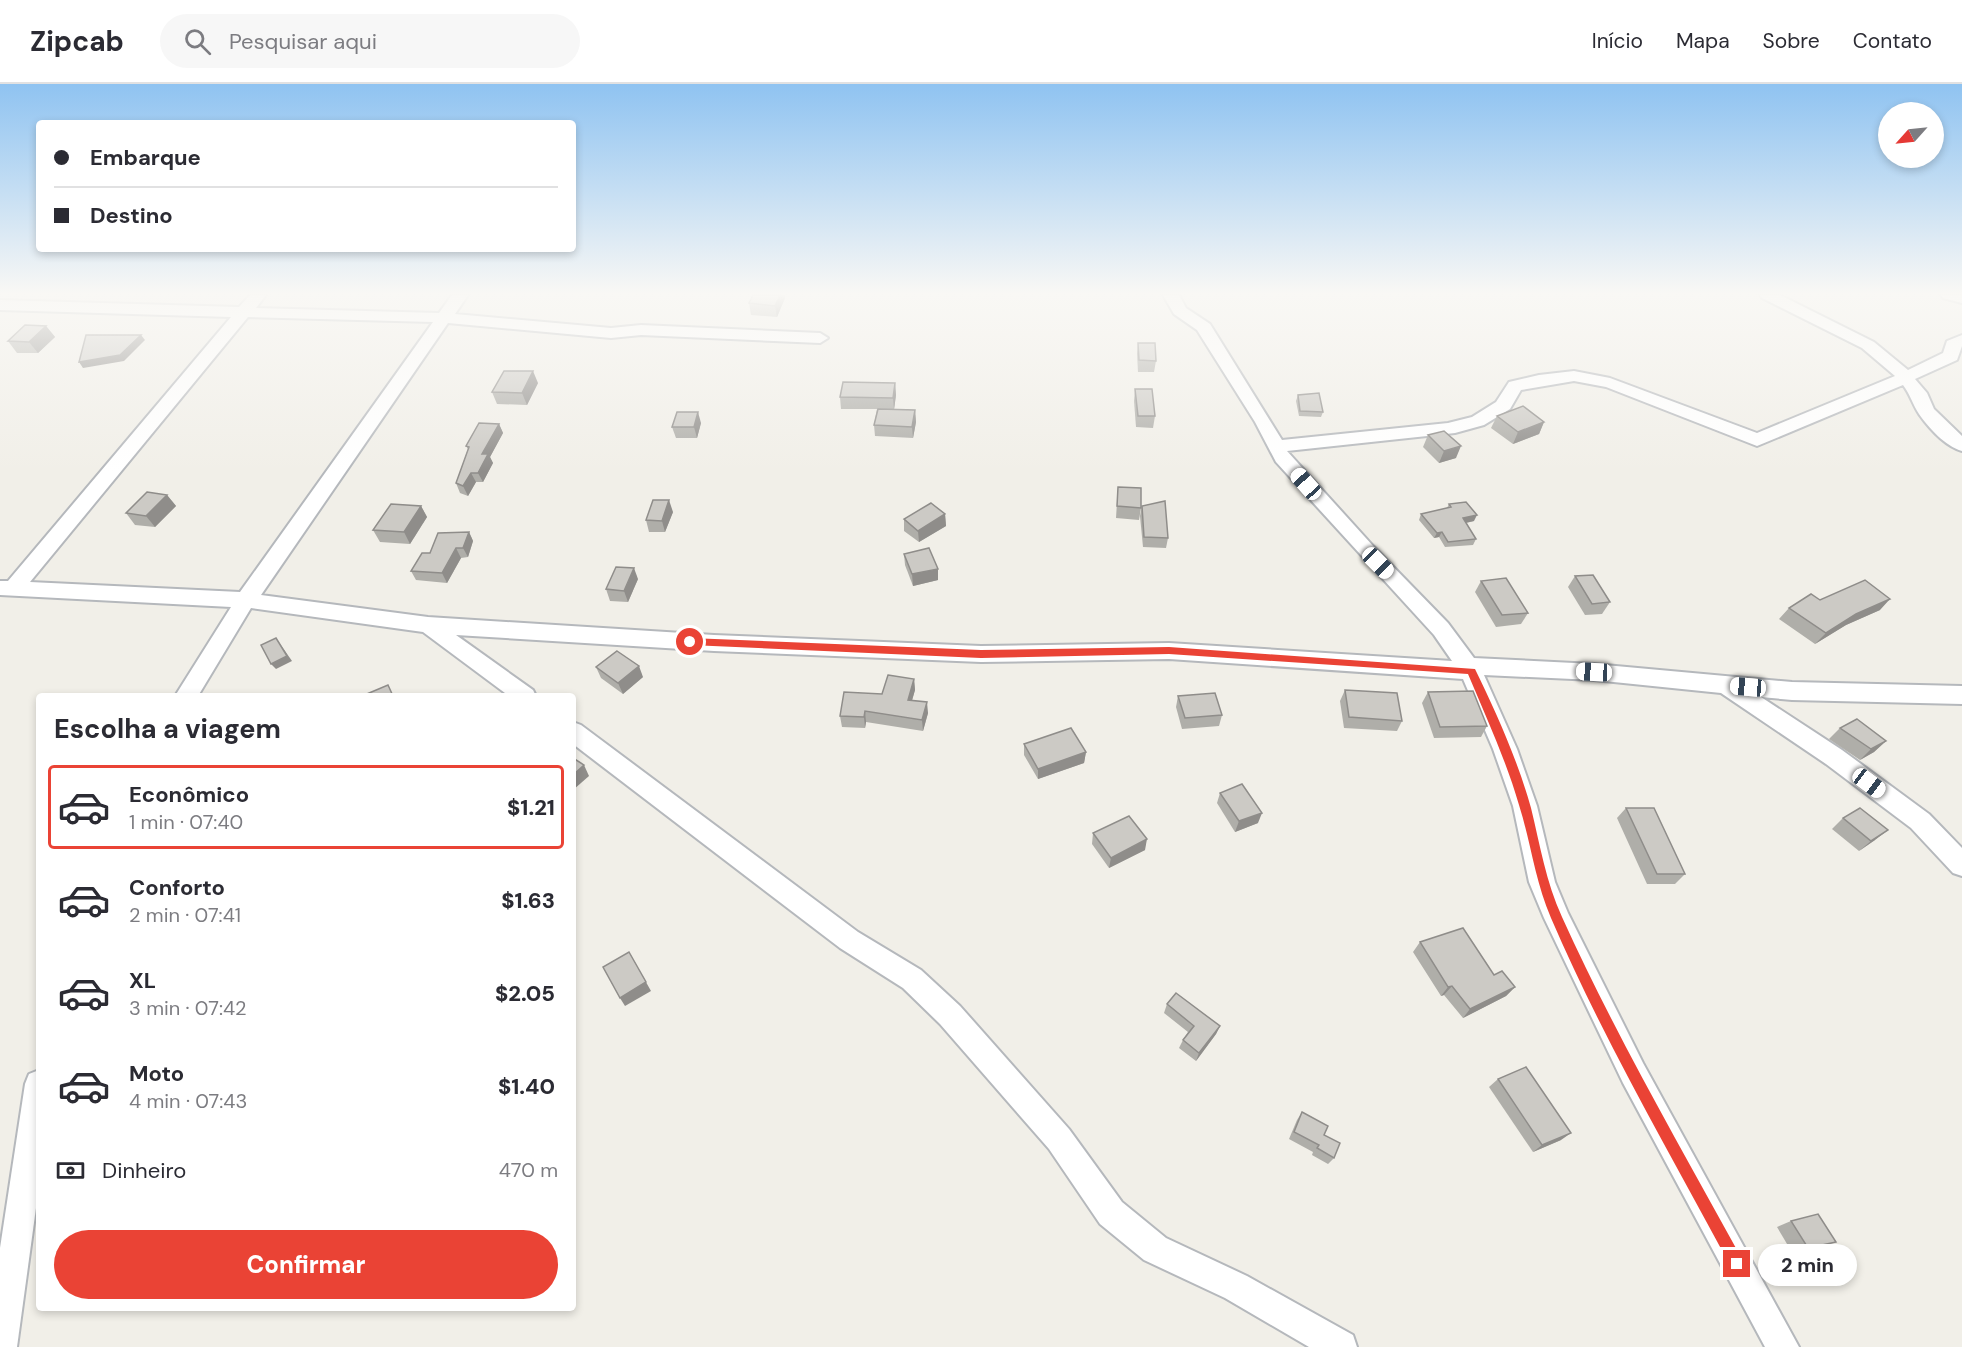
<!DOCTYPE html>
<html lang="pt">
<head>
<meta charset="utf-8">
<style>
	body { margin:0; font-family:"DM Sans",sans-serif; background:#f7f7f7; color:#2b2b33; height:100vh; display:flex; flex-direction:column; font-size:22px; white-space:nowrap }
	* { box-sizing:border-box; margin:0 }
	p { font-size:20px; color:#7c7c81 }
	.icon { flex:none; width:33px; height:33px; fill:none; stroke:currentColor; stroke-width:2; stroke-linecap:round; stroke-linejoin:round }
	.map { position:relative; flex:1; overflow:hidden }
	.drawer { position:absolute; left:36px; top:609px; width:540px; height:618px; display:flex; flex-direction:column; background:#fff; border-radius:6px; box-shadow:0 3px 9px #0003 }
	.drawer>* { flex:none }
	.top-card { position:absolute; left:36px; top:36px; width:540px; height:132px; border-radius:6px; box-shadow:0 3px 9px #0003; display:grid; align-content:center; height:132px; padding:0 18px; background:#fff }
	.needle { width:39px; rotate:243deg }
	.buttons { position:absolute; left:1878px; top:18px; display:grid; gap:12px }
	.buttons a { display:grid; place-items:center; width:66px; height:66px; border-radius:50%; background:#fff; box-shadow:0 3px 9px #0003; font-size:30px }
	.end { position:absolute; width:27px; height:27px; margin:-14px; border:8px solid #ea4335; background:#fff; box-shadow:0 0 0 3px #fff }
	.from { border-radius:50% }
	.bubble { position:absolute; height:42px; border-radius:21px; background:#fff; box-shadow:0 3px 9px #0003; font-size:20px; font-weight:800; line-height:42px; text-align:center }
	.car { position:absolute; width:18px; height:36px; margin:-18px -9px; border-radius:8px; box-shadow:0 0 4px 2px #0007; background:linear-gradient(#fff 24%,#345 0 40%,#fff 0 76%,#345 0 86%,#fff 0) }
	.top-card b { display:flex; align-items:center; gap:21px; height:57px; font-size:22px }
	.top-card b+b { border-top:2px solid #e1e1e2 }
	.top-card i { width:15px; height:15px; background:#2b2b33 }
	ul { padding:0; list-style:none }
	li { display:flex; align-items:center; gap:18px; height:84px; margin:0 12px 9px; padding:0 6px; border:3px solid transparent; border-radius:6px }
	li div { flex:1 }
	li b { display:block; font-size:22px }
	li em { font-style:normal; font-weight:800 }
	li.selected { border-color:#ea4335 }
	li>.icon { width:54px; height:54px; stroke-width:1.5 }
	h2 { padding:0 18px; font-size:27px; line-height:72px }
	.pay { display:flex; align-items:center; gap:15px; height:66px; padding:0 18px; font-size:22px }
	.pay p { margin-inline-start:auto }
	.cta { display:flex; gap:12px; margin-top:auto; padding:12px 18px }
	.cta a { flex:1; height:69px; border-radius:36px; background:#ea4335; color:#fff; font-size:24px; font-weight:800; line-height:69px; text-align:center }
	header { display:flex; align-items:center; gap:36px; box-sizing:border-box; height:84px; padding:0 30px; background:#fff; border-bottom:2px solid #e1e1e2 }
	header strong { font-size:28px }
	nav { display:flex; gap:33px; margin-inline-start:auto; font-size:21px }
	.search { width:420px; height:54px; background:#f7f7f7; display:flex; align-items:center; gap:15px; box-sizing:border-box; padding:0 21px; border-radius:33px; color:#7c7c81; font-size:22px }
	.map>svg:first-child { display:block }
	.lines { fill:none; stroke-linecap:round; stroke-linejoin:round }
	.minor-casing { stroke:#b5b8bc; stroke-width:4 }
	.minor { fill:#fff; fill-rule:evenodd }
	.wall { fill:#afaea9 }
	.shaded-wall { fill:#8f8d8a }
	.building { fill:#cccac5; stroke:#8f8d8a; stroke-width:1.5 }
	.route { fill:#ea4335 }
</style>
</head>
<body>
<header>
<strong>Zipcab</strong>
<div class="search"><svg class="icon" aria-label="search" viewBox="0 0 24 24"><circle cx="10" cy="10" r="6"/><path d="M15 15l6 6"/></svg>Pesquisar aqui</div>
<nav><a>Início</a><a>Mapa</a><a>Sobre</a><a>Contato</a></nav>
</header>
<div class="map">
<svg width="1962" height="1263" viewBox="0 0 1962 1263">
	<rect width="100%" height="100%" fill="#f1efe8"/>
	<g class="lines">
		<defs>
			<g id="minor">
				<path d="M250,211H266L256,224L439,229L452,211H468L455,230L611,244L641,241L820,249L828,254L820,259L641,251L611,254L448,239L261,511L428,533L714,551L981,562L1169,559L1452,577L1434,551L1276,378L1255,338L1197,246L1174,230L1163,211H1179L1186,224L1210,240L1282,356L1448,339L1472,333L1496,318L1509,298L1539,291L1574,287L1610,294L1757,349L1895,292L1862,264L1762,214L1760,211H1780L1874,258L1908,286L1943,269L1947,257L1962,251V262L1957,276L1915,295L1927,309L1934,325L1962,352V367C1945,362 1929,344 1919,330C1913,321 1910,310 1903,301L1757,362L1606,303L1574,297L1521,306L1510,325L1484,341L1455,349L1287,367L1374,463L1448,539L1474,574L1594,580L1792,598L1962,602V620L1792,616L1761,613L1842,666L1929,730L1962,764V792L1953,789L1911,744L1826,680L1721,609L1594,596L1484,591L1517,665L1537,722L1555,798L1568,829L1643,979L1799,1263H1765L1623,999L1544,834L1529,798L1513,722L1493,665L1463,595L1169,575L981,578L714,567L456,551L533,606L536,612H509L423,548L251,524L198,612H175L231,523L0,511V497H8L231,233L0,226V216L239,223ZM248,233L433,238L240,508L30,498Z"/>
				<polygon points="1941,211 1962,211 1962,219 1943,214"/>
				<polygon points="573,638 581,641 858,848 921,886 960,922 1069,1045 1122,1118 1166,1154 1247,1192 1353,1251 1357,1263 1309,1263 1225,1214 1144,1176 1100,1140 1049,1065 940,940 903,904 840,864 573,660"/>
				<polygon points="39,986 39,1102 17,1263 0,1263 0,1164 25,1000 29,990"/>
			</g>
		</defs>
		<!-- minor casing -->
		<use href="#minor" class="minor-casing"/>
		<!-- minor -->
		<use href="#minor" class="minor"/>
	</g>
	<!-- wall -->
	<g class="wall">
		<polygon points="753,211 785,211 785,214 777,233 751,231 749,219"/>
		<polygon points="46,242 55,253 38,269 17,269 8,257"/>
		<polygon points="1138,259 1156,277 1154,288 1138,288 1137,270"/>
		<polygon points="538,299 527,321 497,320 492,308"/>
		<polygon points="895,299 896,311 894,325 915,326 916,338 913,354 875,352 874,341 877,325 841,325 840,313"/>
		<polygon points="1135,305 1155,332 1153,344 1136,343 1134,317"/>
		<polygon points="1298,311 1323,328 1321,333 1299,332 1296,317"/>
		<polygon points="1497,332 1544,338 1539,350 1513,360 1491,344"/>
		<polygon points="701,339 697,354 676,354 672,343"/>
		<polygon points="499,340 503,349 490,373 493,379 483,398 476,398 468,412 460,409 456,399 468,365 466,362"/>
		<polygon points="1428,351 1456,374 1439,379 1423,363"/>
		<polygon points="1118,403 1141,424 1139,436 1116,434"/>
		<polygon points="167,411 176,422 155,443 135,441 126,429"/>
		<polygon points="1449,420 1474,437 1466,439 1476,455 1473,461 1445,463 1439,453 1434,454 1419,436 1421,430 1447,424"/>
		<polygon points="421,422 427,433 410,460 380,458 373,446"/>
		<polygon points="1142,422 1168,454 1166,464 1143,463 1140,432"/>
		<polygon points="673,428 665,448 649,448 646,436"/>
		<polygon points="945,430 946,442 919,458 904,447 904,435"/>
		<polygon points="469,448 473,457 468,473 461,474 447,499 416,496 411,487 430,469"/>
		<polygon points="904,470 938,496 913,502 905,481"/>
		<polygon points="1575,492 1610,518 1602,530 1585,531 1568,503"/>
		<polygon points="638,495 628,518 610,517 606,505"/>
		<polygon points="1481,497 1528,529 1521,540 1496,543 1475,508"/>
		<polygon points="1820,516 1880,526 1846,541 1815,560 1779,535 1789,524"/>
		<polygon points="596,583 643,593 623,610 601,594"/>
		<polygon points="914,595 915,606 912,616 928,629 923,647 866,638 865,644 842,643 840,632 882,610"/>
		<polygon points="1345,606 1402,637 1397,647 1344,644 1340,617"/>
		<polygon points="1428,608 1487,642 1481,653 1434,654 1422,619"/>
		<polygon points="1178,612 1222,631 1219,642 1182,645 1176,623"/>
		<polygon points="1840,644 1886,657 1874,668 1860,676 1829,655"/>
		<polygon points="1024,660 1086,668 1084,679 1038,695 1024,671"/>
		<polygon points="1220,709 1258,739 1235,748 1217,719"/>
		<polygon points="1626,724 1685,790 1675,800 1647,800 1617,734"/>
		<polygon points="1843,734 1875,756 1859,767 1832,745"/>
		<polygon points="1093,749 1145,766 1109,784 1092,760"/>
		<polygon points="1420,858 1494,891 1515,903 1506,912 1463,934 1444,911 1441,912 1413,868"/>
		<polygon points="1167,920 1220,942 1216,950 1196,977 1179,964 1183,956 1188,948 1164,929"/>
		<polygon points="1498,995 1561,1056 1533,1068 1489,1003"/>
		<polygon points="1302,1028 1324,1051 1334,1074 1328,1080 1312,1071 1313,1068 1289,1055 1297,1036"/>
		<polygon points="1791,1137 1836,1158 1820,1163 1793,1170 1777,1143"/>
	</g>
	<!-- shaded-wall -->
	<g class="shaded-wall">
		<polygon points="780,211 785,211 785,214 777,233 775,222"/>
		<polygon points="46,242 55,253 38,269 29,258"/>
		<polygon points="141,251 145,256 124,277 83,284 79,278"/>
		<polygon points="533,287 538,299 527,321 522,309"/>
		<polygon points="895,299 896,311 894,326 893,314"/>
		<polygon points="915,326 916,338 913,354 912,343"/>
		<polygon points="698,328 701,339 697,354 694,343"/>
		<polygon points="1544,338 1539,350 1513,360 1518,348"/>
		<polygon points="499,340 503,349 490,373 493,379 483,398 478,389 482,370"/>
		<polygon points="1461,362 1456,374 1439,379 1444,367"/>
		<polygon points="471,389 476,398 468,412 463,402"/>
		<polygon points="167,411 176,422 155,443 146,432"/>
		<polygon points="669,416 673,428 665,448 662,437"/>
		<polygon points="421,422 427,433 410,460 404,448"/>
		<polygon points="945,430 946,442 919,458 918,447"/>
		<polygon points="1477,431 1474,437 1460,440 1463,434"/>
		<polygon points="469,448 473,457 468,473 463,464"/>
		<polygon points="1442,448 1439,453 1434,454 1437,449"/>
		<polygon points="456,464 461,474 447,499 442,489"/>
		<polygon points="634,484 638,495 628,518 624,507"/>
		<polygon points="938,485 938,496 913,502 912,490"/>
		<polygon points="1890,515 1880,526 1846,541 1815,560 1826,549 1856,530"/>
		<polygon points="276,554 292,577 276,585 271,580"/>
		<polygon points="639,582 643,593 623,610 618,599"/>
		<polygon points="914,595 915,606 909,627 908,616"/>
		<polygon points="927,618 928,629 923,647 922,636"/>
		<polygon points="865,627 866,638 865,644 864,633"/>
		<polygon points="1886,657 1874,668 1860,676 1871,665"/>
		<polygon points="1086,668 1084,679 1038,695 1038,685"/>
		<polygon points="584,681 589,692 573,706 573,691"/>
		<polygon points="1262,729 1258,739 1235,748 1239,737"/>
		<polygon points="1888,746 1875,756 1859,767 1871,757"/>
		<polygon points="1147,755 1145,766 1109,784 1111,774"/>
		<polygon points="629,868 651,907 625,922 620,914"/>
		<polygon points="1452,902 1444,911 1441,912 1448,903"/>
		<polygon points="1515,903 1506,912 1463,934 1470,925"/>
		<polygon points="1220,942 1216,950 1196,977 1199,969"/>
		<polygon points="1571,1049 1561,1056 1533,1068 1542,1061"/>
	</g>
	<!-- building -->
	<g class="building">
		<polygon points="753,211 780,211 775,222 749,219"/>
		<polygon points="25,241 46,242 29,258 8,257"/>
		<polygon points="86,251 141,251 120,271 79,278"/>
		<polygon points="1138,259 1155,259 1156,277 1139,276"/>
		<polygon points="504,287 533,287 522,309 492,308"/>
		<polygon points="843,298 895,299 893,314 840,313"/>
		<polygon points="1135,305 1152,305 1155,332 1138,332"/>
		<polygon points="1319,309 1323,328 1300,327 1298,311"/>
		<polygon points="1523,322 1544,338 1518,348 1497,332"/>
		<polygon points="878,325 915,326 912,343 874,341"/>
		<polygon points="677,328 698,328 694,343 672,343"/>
		<polygon points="479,339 499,340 482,370 488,370 478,389 471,389 463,402 456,399 469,363 466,362"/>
		<polygon points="1444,347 1461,362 1444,367 1428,351"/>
		<polygon points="1118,403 1141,404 1141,424 1117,422"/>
		<polygon points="147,408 167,411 146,432 126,429"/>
		<polygon points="653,416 669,416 662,437 646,436"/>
		<polygon points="1165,417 1168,454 1144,453 1142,422"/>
		<polygon points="1466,418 1477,431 1463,434 1476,455 1448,458 1442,448 1437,449 1421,430 1451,423 1449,420"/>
		<polygon points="931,419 945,430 918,447 904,435"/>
		<polygon points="391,420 421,422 404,448 373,446"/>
		<polygon points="469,448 463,464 456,464 442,489 411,487 422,469 430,469 438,449"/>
		<polygon points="929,464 938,485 912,490 904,470"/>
		<polygon points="616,483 634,484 624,507 606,505"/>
		<polygon points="1593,491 1610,518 1592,520 1575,492"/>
		<polygon points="1506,494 1528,529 1502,531 1481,497"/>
		<polygon points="1865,496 1890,515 1856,530 1826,549 1789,524 1811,510 1820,516"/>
		<polygon points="276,554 287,572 271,580 261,561"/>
		<polygon points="617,567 639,582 618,599 596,583"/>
		<polygon points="888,591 914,595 908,616 927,618 922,636 865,627 864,633 840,632 844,608 882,610"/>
		<polygon points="388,601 393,612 362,612"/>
		<polygon points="1345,606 1397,609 1402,637 1349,633"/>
		<polygon points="1473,607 1487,642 1440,643 1428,608"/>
		<polygon points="1215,609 1222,631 1185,634 1178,612"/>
		<polygon points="1857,635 1886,657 1871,665 1840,644"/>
		<polygon points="1071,644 1086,668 1038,685 1024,660"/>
		<polygon points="573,674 584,681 573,691"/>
		<polygon points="1242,700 1262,729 1239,737 1220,709"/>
		<polygon points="1626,724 1654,724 1685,790 1657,790"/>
		<polygon points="1860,724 1888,746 1871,757 1843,734"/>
		<polygon points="1129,732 1147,755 1111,774 1093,749"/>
		<polygon points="1463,844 1494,891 1502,887 1515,903 1470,925 1452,902 1448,903 1420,858"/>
		<polygon points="629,868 646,898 620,914 603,883"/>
		<polygon points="1176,909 1220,942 1199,969 1183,956 1194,942 1167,920"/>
		<polygon points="1526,983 1571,1049 1542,1061 1498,995"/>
		<polygon points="1302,1028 1328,1042 1324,1051 1340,1059 1334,1074 1317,1064 1319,1061 1294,1048"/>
		<polygon points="1818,1130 1836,1158 1808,1164 1791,1137"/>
	</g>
	<!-- sky -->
	<linearGradient id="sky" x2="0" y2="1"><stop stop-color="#8fc3f1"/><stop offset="0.54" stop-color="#f9f8f5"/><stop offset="1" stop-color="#f9f8f5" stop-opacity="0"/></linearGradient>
	<rect width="1962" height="388" fill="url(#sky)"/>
	<!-- route -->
	<path class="route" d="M690,554L981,566L1169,563L1475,585C1496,628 1518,677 1531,724C1540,761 1546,798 1562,833C1615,950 1680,1062 1742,1175L1744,1180L1742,1185L1737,1187L1732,1185C1670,1069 1603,955 1551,834C1535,797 1531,759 1519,721C1506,676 1486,633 1468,590L1169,570L981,574L690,561L686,558Z"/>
</svg>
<div class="buttons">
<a><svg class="needle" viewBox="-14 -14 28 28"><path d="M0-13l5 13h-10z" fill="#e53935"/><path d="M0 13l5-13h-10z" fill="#7c7c81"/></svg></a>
</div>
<i class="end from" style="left:690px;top:558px"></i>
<i class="end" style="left:1737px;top:1180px"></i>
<div class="bubble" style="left:1758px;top:1160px;width:99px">2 min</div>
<i class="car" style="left:1306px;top:400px;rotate:318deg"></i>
<i class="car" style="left:1378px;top:479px;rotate:135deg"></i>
<i class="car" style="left:1594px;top:588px;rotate:273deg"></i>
<i class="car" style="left:1748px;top:603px;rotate:275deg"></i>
<i class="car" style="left:1869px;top:699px;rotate:127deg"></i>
<div class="top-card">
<b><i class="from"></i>Embarque</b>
<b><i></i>Destino</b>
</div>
<section class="drawer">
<h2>Escolha a viagem</h2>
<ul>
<li class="selected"><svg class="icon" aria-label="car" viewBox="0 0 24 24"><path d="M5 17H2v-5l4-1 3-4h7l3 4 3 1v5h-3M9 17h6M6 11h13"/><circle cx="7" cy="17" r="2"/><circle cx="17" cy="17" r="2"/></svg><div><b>Econômico</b><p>1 min · 07:40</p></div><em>$1.21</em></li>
<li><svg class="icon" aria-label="car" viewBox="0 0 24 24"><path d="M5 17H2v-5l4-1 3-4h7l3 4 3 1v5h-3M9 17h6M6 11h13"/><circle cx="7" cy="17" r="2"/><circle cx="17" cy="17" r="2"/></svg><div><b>Conforto</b><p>2 min · 07:41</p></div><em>$1.63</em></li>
<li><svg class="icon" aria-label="car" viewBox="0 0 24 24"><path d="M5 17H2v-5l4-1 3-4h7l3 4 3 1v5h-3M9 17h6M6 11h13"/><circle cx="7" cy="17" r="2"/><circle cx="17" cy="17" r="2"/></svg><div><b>XL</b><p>3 min · 07:42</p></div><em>$2.05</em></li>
<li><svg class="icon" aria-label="car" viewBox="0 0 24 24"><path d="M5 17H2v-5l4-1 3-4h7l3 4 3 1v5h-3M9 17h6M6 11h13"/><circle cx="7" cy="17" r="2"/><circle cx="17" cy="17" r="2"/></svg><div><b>Moto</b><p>4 min · 07:43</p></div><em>$1.40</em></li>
</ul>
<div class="pay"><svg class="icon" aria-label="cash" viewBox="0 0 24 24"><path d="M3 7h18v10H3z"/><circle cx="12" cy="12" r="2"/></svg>Dinheiro<p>470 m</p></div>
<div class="cta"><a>Confirmar</a></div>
</section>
</div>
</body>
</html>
